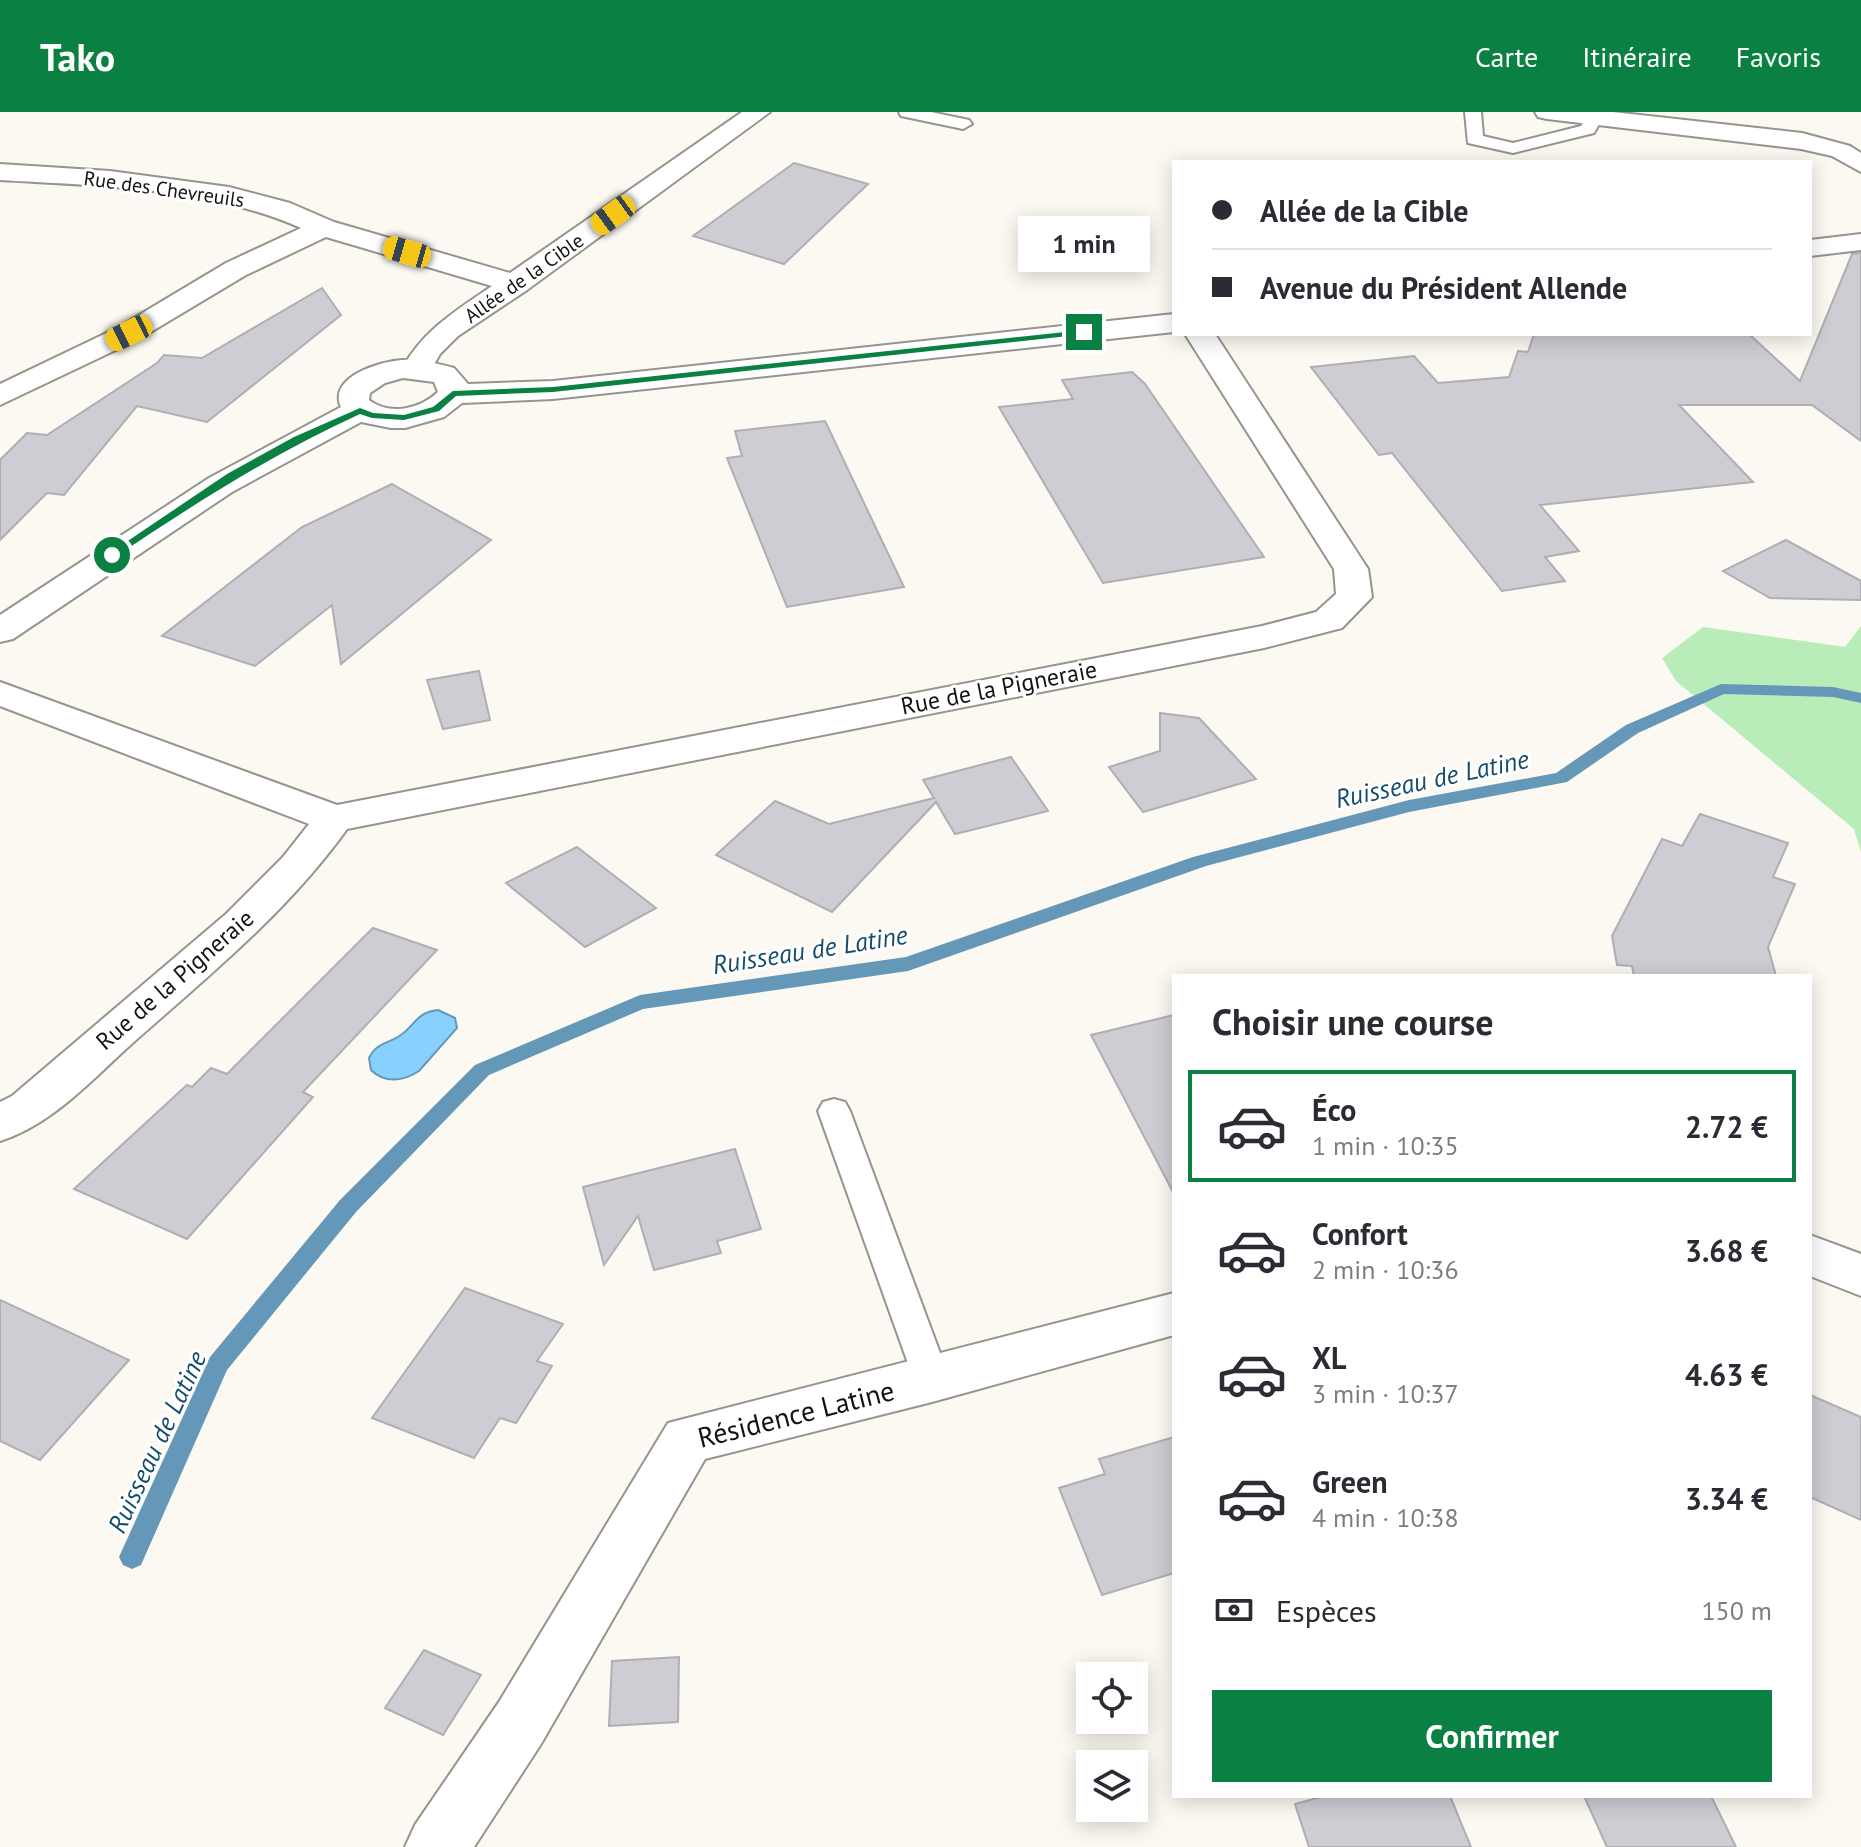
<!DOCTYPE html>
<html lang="fr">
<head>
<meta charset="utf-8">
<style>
	body { margin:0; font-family:"PT Sans",sans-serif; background:#f2f2f3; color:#2b2b33; height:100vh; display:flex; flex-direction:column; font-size:30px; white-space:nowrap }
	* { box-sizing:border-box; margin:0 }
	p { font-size:26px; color:#7c7c81 }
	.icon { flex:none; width:44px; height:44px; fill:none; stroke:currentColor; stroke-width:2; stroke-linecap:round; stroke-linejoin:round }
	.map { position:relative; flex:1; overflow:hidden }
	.details { position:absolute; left:1172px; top:862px; width:640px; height:824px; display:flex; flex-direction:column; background:#fff; border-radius:0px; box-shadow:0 4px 20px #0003 }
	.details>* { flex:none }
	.banner { position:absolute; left:1172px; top:48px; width:640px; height:176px; border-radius:0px; box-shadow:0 4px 20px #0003; display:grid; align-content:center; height:176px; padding:0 40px; background:#fff }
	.tools { position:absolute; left:1076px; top:1550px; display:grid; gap:16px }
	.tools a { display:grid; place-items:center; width:72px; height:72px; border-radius:0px; background:#fff; box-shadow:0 4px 20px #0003; font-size:40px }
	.end { position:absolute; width:36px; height:36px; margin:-18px; border:10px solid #0b8043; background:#fff; box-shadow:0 0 0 4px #fff }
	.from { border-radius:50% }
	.bubble { position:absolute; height:56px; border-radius:0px; background:#fff; box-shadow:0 4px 20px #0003; font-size:26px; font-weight:600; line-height:56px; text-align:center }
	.car { position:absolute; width:24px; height:48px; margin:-24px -12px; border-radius:10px; box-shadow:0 0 6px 2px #0007; background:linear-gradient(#f5c518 24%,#345 0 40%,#f5c518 0 76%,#345 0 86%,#f5c518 0) }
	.banner b { display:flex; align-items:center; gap:28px; height:76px; font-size:30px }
	.banner b+b { border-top:2px solid #e1e1e2 }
	.banner i { width:20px; height:20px; background:#2b2b33 }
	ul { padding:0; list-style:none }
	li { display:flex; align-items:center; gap:24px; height:112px; margin:0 16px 12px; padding:0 24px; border:4px solid transparent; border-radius:0px }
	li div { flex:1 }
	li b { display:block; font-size:30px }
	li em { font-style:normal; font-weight:600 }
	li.selected { border-color:#0b8043 }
	li>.icon { width:72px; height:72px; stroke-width:1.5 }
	h2 { padding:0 40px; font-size:36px; line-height:96px }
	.pay { display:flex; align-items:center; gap:20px; height:88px; padding:0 40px; font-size:30px }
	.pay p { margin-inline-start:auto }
	.cta { display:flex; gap:16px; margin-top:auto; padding:16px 40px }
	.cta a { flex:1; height:92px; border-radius:0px; background:#0b8043; color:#fff; font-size:32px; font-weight:600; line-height:92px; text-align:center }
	header { display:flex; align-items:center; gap:48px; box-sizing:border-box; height:112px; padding:0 40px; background:#0b8043; color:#fff }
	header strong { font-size:38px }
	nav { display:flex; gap:44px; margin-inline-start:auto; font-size:28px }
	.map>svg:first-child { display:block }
	.green { fill:#b8edb9 }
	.water { fill:#88d1ff; stroke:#6598b8; stroke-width:2 }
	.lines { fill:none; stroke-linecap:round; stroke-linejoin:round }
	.stream { fill:#6598b8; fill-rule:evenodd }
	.building { fill:#cfcdd4; stroke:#afaeb5; stroke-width:2 }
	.lane-casing { stroke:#95948d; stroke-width:4 }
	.street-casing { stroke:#95948d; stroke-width:4 }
	.secondary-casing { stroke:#95948d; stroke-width:4 }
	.lane { fill:#fff; fill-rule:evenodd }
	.street { fill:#fff; fill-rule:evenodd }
	.secondary { fill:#fff; fill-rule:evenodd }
	.route { fill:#0b8043 }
	.labels { text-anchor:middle; stroke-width:6; stroke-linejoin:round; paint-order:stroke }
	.far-street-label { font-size:20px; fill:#141311; stroke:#fff }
	.street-label { font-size:24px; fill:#141311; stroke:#fff }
	.water-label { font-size:26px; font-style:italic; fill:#134d6b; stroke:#fff }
	.near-street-label { font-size:28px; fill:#141311; stroke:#fff }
</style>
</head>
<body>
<header>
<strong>Tako</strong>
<nav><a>Carte</a><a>Itinéraire</a><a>Favoris</a></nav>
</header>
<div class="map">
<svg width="1861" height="1735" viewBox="0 0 1861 1735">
	<rect width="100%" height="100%" fill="#fbf9f1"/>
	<!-- green -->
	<polygon class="green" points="1861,514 1861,740 1854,717 1676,569 1662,546 1703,515 1845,535"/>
	<!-- water -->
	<path class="water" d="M438,898L455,906L457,916L419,959C404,969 385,972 371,958L369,946C377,930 388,932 401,923C415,913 417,900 438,898Z"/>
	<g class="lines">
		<!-- stream -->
		<polygon class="stream" points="1721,572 1833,575 1861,581 1861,591 1833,585 1724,582 1638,621 1567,670 1409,700 1206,754 908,859 643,897 489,963 356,1100 227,1258 141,1453 132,1457 123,1453 119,1445 210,1245 340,1088 475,953 640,883 906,845 1193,745 1409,688 1556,661 1626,613"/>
	</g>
	<!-- building -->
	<g class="building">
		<polygon points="794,51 868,72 784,152 693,124"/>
		<polygon points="1861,141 1861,329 1812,293 1679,293 1753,370 1540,393 1579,439 1545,445 1565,469 1502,479 1392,341 1379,343 1311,255 1414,244 1438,271 1509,265 1518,239 1528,240 1534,222 1749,222 1800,269 1852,142"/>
		<polygon points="322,176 341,203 207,310 137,294 64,383 47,381 0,428 0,348 27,321 47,323 157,251 164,243 202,246"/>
		<polygon points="1132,260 1145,272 1264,445 1103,471 999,295 1073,287 1062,268"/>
		<polygon points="825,309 904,475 787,495 727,346 742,344 735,319"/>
		<polygon points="392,372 491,428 341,552 332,493 255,554 162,524 302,415"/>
		<polygon points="1786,428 1861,469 1861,488 1770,486 1723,459"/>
		<polygon points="479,559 490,608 443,617 427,568"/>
		<polygon points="1160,601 1199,606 1256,667 1143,700 1109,655 1160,639"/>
		<polygon points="1011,645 1048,699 955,722 936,690 832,800 716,743 775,689 829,712 934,686 923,668"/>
		<polygon points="1700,702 1788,731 1773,765 1795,772 1768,835 1776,864 1634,864 1632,854 1617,853 1612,824 1662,727 1682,734"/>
		<polygon points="577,735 656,796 585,835 506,771"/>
		<polygon points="373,816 437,838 303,980 313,985 187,1127 74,1077 187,973 192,975 211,956 227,962"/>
		<polygon points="1174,903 1174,1082 1091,923"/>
		<polygon points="735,1037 761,1117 717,1129 721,1141 654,1158 638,1104 604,1153 583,1075"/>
		<polygon points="465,1176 563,1212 537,1249 552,1254 516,1311 500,1306 474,1346 372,1306"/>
		<polygon points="0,1188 129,1248 40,1348 0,1329"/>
		<polygon points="1810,1283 1861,1305 1861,1408 1810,1385"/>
		<polygon points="1174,1325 1174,1461 1102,1483 1059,1376 1105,1362 1099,1347"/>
		<polygon points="424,1538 481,1563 443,1623 385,1596"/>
		<polygon points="679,1545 678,1610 609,1614 612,1549"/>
		<polygon points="1325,1684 1450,1684 1471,1735 1309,1735 1295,1692"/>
		<polygon points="1584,1684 1711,1684 1736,1735 1607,1735"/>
	</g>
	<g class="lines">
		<defs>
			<g id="lane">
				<polygon points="899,0 931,0 969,8 972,12 963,17 901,4"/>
				<polygon points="1465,0 1481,0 1483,24 1513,31 1581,14 1587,3 1593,2 1602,7 1594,21 1513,41 1468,31"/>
				<polygon points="834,987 845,990 850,999 950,1268 945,1279 932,1283 919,1279 914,1268 818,999 823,990"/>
			</g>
			<g id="street">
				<path d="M742,0H770L527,178L458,224L440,242L428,263L417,266L406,263L402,257C423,218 457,198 492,174L326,125L246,163L139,227L0,293V272L119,215L226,151L301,116C208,75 101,74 0,68V52L110,59L229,75L290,91L334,110L510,161Z"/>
				<polygon points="1535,0 1613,0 1802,21 1850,34 1861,41 1861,60 1832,44 1801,37 1547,7 1538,5"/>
				<path d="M1185,222H1215L1368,457L1372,485L1342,516L1264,536L347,717C287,800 212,861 136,928C94,965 54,1012 0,1029V990L12,984L226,802L283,745L309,712L0,594V570L337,693L1262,514L1316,500L1336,482L1334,457Z"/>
				<polygon points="1810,1123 1861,1142 1861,1184 1810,1164"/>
				<polygon points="1174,1181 1174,1223 932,1290 705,1347 541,1632 474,1735 405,1735 415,1713 499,1590 668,1311"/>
			</g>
			<g id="secondary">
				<polygon points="1861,122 1861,138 1810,144 1810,128"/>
				<path d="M1174,202V220L553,287L462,291L444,305L405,316H391L361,310L232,380L13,527L0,530V503L209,366L341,295C327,265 381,249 403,248C419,247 439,252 454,256L468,272L553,269ZM403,266L434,270L438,280C420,297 390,304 369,288L370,281L385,271Z"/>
			</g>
		</defs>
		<!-- lane casing -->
		<use href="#lane" class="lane-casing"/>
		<!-- street casing -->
		<use href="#street" class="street-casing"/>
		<!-- secondary casing -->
		<use href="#secondary" class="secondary-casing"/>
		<!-- lane -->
		<use href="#lane" class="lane"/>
		<!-- street -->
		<use href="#street" class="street"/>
		<!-- secondary -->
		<use href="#secondary" class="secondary"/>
	</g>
	<!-- route -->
	<path class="route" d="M1084,218L1087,222L553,280L456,284L439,299L404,308L372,306L360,302C272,342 196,391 115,445L107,443L227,362L294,325L360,296L373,301L404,303L433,295L453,279L553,275Z"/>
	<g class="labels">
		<!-- far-street labels -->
		<g class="far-street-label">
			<text transform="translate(164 77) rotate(8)" y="7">Rue des Chevreuils</text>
			<text transform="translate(524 166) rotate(-35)" y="7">Allée de la Cible</text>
		</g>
		<!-- street labels -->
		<g class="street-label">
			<text transform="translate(999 576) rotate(-11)" y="8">Rue de la Pigneraie</text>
			<text transform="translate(175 868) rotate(-41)" y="8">Rue de la Pigneraie</text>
		</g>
		<!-- water labels -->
		<g class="water-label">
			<text transform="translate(1432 667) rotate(-12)" y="9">Ruisseau de Latine</text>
			<text transform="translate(810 838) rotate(-9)" y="9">Ruisseau de Latine</text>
			<text transform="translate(157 1330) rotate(-65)" y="9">Ruisseau de Latine</text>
		</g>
		<!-- near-street labels -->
		<g class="near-street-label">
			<text transform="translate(796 1302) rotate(-14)" y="10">Résidence Latine</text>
		</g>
	</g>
</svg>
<div class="tools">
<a><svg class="icon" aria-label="locate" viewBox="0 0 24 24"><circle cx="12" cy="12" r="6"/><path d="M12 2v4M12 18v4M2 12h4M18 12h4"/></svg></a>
<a><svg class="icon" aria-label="layers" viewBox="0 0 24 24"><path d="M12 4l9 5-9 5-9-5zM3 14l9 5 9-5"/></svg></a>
</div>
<i class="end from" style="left:112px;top:443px"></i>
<i class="end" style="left:1084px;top:220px"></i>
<div class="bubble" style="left:1018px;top:104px;width:132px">1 min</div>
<i class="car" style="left:613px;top:103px;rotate:234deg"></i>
<i class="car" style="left:407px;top:140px;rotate:286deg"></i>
<i class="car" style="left:129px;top:221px;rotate:244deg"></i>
<div class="banner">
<b><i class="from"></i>Allée de la Cible</b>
<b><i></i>Avenue du Président Allende</b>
</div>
<section class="details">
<h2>Choisir une course</h2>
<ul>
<li class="selected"><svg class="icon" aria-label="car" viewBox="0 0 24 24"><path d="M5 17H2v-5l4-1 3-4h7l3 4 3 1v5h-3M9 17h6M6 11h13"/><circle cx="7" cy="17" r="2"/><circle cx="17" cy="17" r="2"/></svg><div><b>Éco</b><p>1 min · 10:35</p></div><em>2.72 €</em></li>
<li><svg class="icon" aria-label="car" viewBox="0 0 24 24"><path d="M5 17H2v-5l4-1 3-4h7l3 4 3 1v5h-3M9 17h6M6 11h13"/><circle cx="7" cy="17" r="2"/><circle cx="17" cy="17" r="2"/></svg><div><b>Confort</b><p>2 min · 10:36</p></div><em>3.68 €</em></li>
<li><svg class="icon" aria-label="car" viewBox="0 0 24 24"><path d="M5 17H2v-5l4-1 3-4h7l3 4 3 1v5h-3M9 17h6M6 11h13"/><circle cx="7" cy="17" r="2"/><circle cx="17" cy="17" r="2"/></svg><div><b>XL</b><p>3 min · 10:37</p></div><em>4.63 €</em></li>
<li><svg class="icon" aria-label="car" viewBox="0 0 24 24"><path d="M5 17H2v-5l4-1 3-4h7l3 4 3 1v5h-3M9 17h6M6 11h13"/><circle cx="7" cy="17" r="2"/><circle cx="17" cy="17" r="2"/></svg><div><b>Green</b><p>4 min · 10:38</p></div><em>3.34 €</em></li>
</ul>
<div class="pay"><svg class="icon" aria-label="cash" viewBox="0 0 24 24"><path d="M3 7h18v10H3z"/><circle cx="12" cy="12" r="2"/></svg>Espèces<p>150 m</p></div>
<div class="cta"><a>Confirmer</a></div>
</section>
</div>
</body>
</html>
